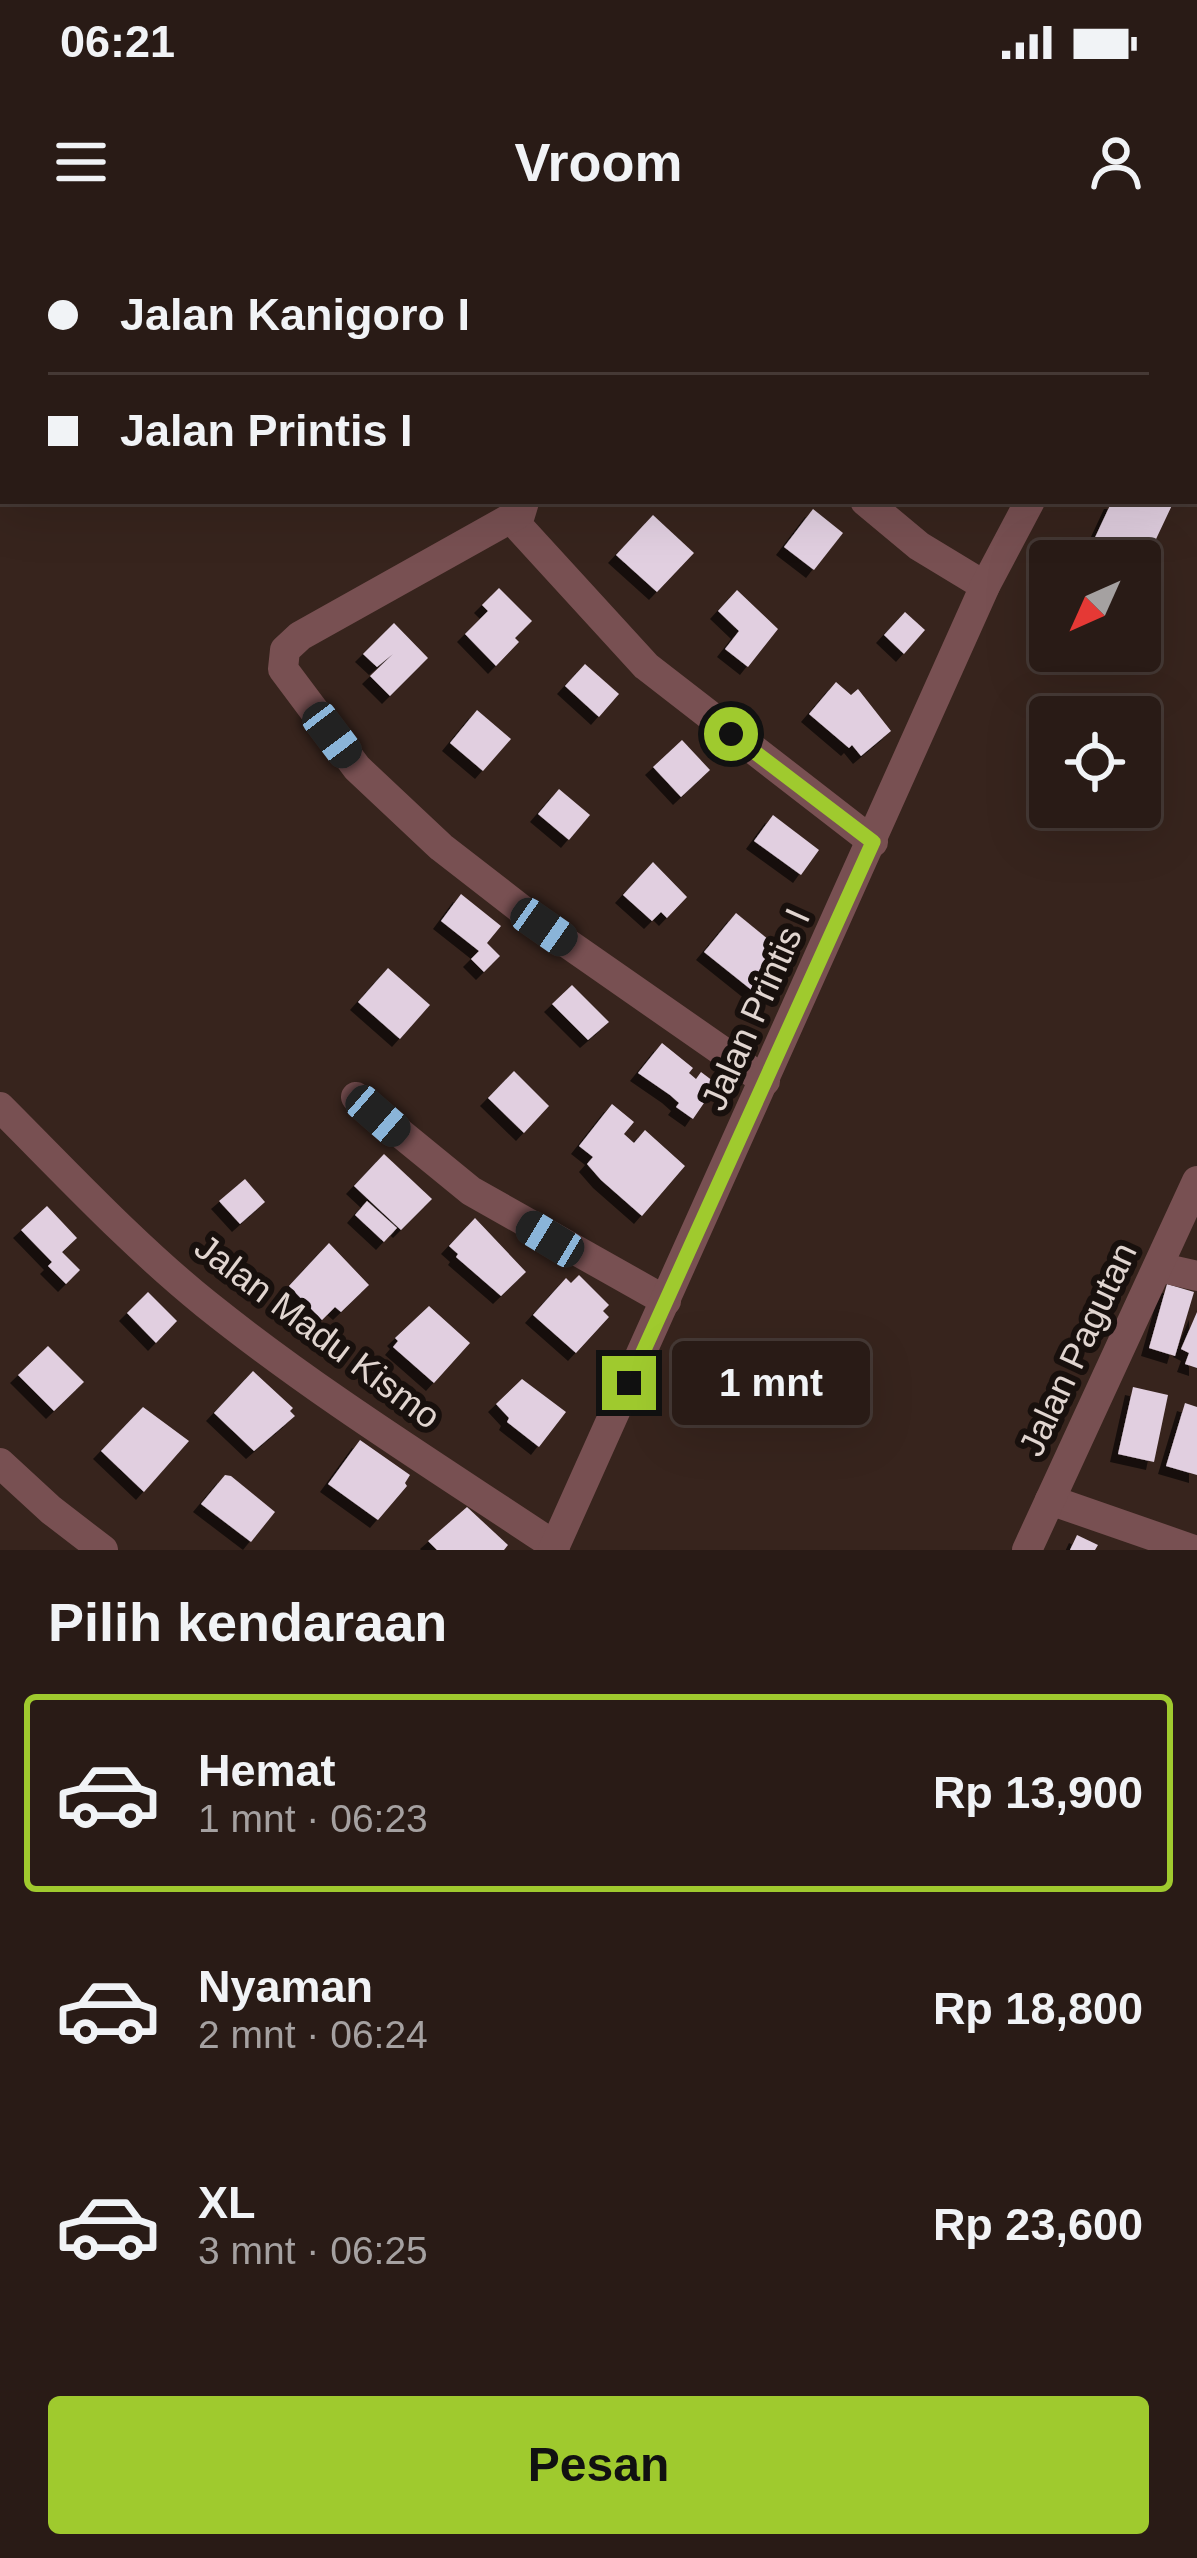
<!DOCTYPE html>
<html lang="id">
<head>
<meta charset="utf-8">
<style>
	body { margin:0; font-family:Arial,sans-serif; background:#31241f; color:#f1f3f6; height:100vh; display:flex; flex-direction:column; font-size:45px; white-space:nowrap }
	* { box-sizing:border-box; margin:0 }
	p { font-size:39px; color:#a5a1a1 }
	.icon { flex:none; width:66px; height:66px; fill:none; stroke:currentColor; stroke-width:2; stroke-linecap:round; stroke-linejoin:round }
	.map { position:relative; height:1310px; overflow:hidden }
	.details { display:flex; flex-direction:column; background:#291b16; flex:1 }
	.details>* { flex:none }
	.guide { position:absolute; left:0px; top:0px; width:1197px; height:264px; box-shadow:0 12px 48px #0002,0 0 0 3px #453935; display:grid; align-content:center; height:264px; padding:0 48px; background:#291b16 }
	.needle { width:78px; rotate:225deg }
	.fabs { position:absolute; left:1029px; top:300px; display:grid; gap:24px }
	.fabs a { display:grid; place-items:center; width:132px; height:132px; border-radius:12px; background:#291b16; box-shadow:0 12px 48px #0002,0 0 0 3px #453935; font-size:60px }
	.end { position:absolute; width:54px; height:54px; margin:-27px; border:15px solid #9fca2e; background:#111; box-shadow:0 0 0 6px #111 }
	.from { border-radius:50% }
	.bubble { position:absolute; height:84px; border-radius:12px; background:#291b16; box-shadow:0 12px 48px #0002,0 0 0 3px #453935; font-size:39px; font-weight:600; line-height:84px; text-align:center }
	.car { position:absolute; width:36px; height:72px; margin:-36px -18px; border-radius:15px; box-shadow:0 0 9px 3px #0007; background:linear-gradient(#222 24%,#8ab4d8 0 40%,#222 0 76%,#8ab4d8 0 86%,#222 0) }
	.guide b { display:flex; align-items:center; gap:42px; height:114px; font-size:45px }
	.guide b+b { border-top:3px solid #453935 }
	.guide i { width:30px; height:30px; background:#f1f3f6 }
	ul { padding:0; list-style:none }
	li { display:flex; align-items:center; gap:36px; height:198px; margin:0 24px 18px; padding:0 24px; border:6px solid transparent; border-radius:12px }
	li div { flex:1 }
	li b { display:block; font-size:45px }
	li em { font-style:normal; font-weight:600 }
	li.selected { border-color:#9fca2e }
	li>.icon { width:108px; height:108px; stroke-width:1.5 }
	h2 { padding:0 48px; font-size:54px; line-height:144px }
	.primary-button { display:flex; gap:24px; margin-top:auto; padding:24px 48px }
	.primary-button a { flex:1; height:138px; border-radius:12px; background:#9fca2e; color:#111; font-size:48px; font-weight:600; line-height:138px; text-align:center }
	.status { display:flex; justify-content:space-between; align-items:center; height:84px; padding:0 60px; background:#291b16; direction:ltr }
	.status svg { height:33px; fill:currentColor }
	header { display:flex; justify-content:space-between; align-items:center; height:156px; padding:0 48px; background:#291b16; font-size:54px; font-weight:600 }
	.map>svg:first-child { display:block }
	.building { fill:#e1cfe0; filter:url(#shadow) }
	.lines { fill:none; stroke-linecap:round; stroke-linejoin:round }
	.minor { stroke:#785052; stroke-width:30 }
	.route { stroke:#9fca2e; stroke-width:15 }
	.labels { text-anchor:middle; stroke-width:12; stroke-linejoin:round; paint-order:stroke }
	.street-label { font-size:36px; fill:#e1d5d0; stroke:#18100d }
</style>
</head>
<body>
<div class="status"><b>06:21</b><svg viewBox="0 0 49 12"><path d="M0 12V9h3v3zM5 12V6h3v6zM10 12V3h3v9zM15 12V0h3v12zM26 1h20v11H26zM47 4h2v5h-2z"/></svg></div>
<header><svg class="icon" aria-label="menu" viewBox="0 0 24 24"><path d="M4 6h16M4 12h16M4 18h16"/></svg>Vroom<svg class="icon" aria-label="person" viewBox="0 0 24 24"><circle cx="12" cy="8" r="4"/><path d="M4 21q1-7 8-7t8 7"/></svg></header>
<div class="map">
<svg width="1197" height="1310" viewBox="0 0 1197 1310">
	<defs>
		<filter id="shadow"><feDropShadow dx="-8" dy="8" stdDeviation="0" flood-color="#0009"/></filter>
	</defs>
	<rect width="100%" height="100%" fill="#37241d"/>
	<!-- building -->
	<g class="building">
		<polygon points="1112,261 1174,261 1140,333 1140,321 1084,321"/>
		<polygon points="813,269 843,293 814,330 784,307"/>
		<polygon points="653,275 694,313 657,352 616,315"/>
		<polygon points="499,348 532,381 515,398 519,402 496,426 465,394 488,371 482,365"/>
		<polygon points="737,350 778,389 748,427 725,409 739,391 718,371"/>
		<polygon points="905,372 925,390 904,414 884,395"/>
		<polygon points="394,383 428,418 390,456 370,436 393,414 377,427 363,414"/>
		<polygon points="585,424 619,454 599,477 565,446"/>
		<polygon points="836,442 851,455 858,449 891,491 861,516 852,505 849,508 809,474"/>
		<polygon points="477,470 511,499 483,531 450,503"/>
		<polygon points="682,500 710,530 681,557 653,527"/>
		<polygon points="559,549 590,575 569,600 538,574"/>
		<polygon points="773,575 819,610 801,635 754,601"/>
		<polygon points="653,622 687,657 667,678 661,672 652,681 623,655"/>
		<polygon points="461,654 501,686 487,703 500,716 484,732 471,719 479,711 441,681"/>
		<polygon points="736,673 785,713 754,752 704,712"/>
		<polygon points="388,728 430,765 400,799 358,762"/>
		<polygon points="572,745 609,782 588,800 552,764"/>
		<polygon points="662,803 693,828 689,833 696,839 701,832 717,844 693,879 676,867 679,863 670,855 638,833"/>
		<polygon points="514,831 549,866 524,893 488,858"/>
		<polygon points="612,864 634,882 624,894 634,903 645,890 685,926 642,976 601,940 587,924 593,917 579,906"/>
		<polygon points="384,914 432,959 401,990 354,946"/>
		<polygon points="245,939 265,962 240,984 219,961"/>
		<polygon points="367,961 397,988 384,1002 355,975"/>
		<polygon points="47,966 77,998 62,1012 80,1030 66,1044 48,1026 52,1022 21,990"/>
		<polygon points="475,978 526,1032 501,1056 456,1017 458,1014 449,1006"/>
		<polygon points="329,1003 369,1045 341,1072 335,1067 322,1080 289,1046"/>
		<polygon points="579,1035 609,1065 603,1071 609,1077 576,1113 533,1075 566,1038 571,1043"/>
		<polygon points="1167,1044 1194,1052 1175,1116 1149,1108"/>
		<polygon points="148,1052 177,1081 156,1103 127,1073"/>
		<polygon points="429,1066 470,1103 434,1143 393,1107 398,1101 395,1098"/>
		<polygon points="1197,1072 1197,1128 1185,1124 1189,1113 1181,1109"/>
		<polygon points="48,1106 84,1142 54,1171 18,1135"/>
		<polygon points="253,1131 293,1168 290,1171 295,1176 254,1211 214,1173"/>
		<polygon points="522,1139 566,1172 539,1207 507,1182 509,1178 496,1164"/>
		<polygon points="1133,1147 1168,1155 1154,1222 1118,1214"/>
		<polygon points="1185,1163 1197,1167 1197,1235 1166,1226"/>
		<polygon points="143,1167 189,1201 144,1252 101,1211"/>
		<polygon points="360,1200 410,1235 405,1243 407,1246 378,1280 328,1244"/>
		<polygon points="225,1235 231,1236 275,1272 251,1302 201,1264"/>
		<polygon points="467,1267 508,1305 504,1310 437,1310 428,1301"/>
		<polygon points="1077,1295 1098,1305 1095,1310 1070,1310"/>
	</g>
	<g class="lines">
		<!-- minor -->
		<g class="minor">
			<polyline points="931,0 934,3"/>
			<polyline points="1194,164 1197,166"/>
			<polyline points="865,261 919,306 985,346"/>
			<polyline points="524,262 517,285 646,426 873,602"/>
			<polyline points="518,274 300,396 285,410 283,429 357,528 441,607 544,687 765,841"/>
			<polyline points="356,857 471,951 666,1061"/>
			<path d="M0,867C67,934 133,1005 206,1064C317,1153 438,1228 555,1306"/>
			<polyline points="1158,1027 1197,1036"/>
			<polyline points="0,1223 51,1270 103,1310"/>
			<polyline points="1050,1260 1194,1310"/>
			<polyline points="553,1310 985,346 1030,261"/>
			<polyline points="1027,1310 1197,941"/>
		</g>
	</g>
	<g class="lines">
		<!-- route -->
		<polyline class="route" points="629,1143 873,602 731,494"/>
	</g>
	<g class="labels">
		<!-- street labels -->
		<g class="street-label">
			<text transform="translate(755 769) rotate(-66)" y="13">Jalan Printis I</text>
			<text transform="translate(318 1091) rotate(37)" y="13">Jalan Madu Kismo</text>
			<text transform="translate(1077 1109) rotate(-65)" y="13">Jalan Pagutan</text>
		</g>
	</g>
</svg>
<div class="fabs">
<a><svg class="needle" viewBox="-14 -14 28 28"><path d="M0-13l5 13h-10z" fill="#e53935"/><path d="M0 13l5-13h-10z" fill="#a5a1a1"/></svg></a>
<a><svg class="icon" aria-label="locate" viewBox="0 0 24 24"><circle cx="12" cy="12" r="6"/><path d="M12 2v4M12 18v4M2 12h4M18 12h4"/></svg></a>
</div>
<i class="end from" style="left:731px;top:494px"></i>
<i class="end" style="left:629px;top:1143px"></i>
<div class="bubble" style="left:672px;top:1101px;width:198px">1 mnt</div>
<i class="car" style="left:332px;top:495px;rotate:143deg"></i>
<i class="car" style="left:544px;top:687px;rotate:125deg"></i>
<i class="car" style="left:378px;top:876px;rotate:131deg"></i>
<i class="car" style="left:550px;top:999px;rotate:301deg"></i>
<div class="guide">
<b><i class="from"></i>Jalan Kanigoro I</b>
<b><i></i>Jalan Printis I</b>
</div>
</div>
<section class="details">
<h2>Pilih kendaraan</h2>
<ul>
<li class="selected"><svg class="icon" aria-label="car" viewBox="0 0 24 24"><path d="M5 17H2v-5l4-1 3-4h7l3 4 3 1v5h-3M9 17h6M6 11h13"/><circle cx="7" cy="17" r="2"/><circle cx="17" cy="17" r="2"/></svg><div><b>Hemat</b><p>1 mnt · 06:23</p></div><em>Rp 13,900</em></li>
<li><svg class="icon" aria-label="car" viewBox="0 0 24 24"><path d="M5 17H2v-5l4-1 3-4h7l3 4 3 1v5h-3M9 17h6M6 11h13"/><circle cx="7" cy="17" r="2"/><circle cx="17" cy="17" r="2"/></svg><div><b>Nyaman</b><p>2 mnt · 06:24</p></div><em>Rp 18,800</em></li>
<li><svg class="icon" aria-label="car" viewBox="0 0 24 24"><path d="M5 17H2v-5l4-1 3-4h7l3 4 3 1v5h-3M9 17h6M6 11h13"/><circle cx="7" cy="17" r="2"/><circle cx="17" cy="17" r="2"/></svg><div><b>XL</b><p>3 mnt · 06:25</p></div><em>Rp 23,600</em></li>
</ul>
<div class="primary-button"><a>Pesan</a></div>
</section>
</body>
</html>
